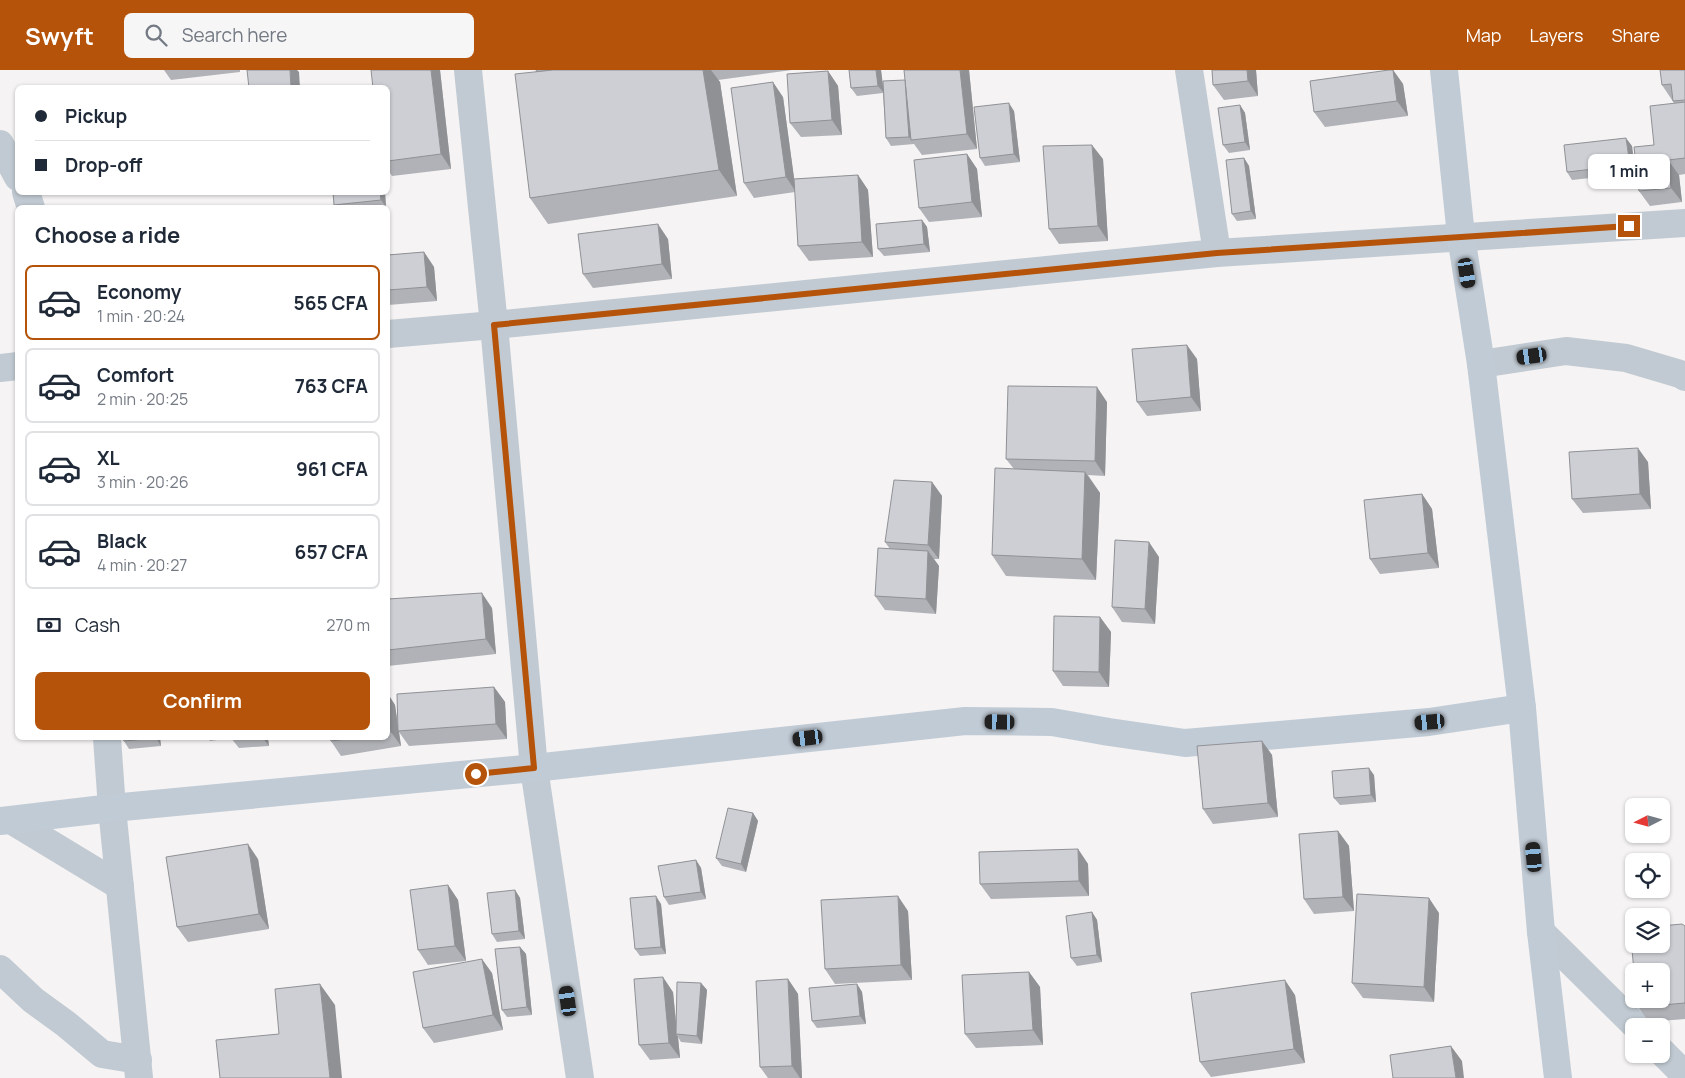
<!DOCTYPE html>
<html lang="en">
<head>
<meta charset="utf-8">
<style>
	body { margin:0; font-family:Manrope,sans-serif; background:#f6f6f7; color:#1f2937; height:100vh; display:flex; flex-direction:column; font-size:19px; white-space:nowrap }
	* { box-sizing:border-box; margin:0 }
	p { font-size:16px; color:#747a83 }
	.icon { flex:none; width:28px; height:28px; fill:none; stroke:currentColor; stroke-width:2; stroke-linecap:round; stroke-linejoin:round }
	.map { position:relative; flex:1; overflow:hidden }
	.drawer { position:absolute; left:15px; top:135px; width:375px; height:535px; display:flex; flex-direction:column; background:#fff; border-radius:8px; box-shadow:0 1px 4px #0004 }
	.drawer>* { flex:none }
	.hud { position:absolute; left:15px; top:15px; width:375px; height:110px; border-radius:8px; box-shadow:0 1px 4px #0004; display:grid; align-content:center; height:110px; padding:0 20px; background:#fff }
	.needle { width:32px; rotate:264deg }
	.fabs { position:absolute; left:1625px; top:728px; display:grid; gap:10px }
	.fabs a { display:grid; place-items:center; width:45px; height:45px; border-radius:8px; background:#fff; box-shadow:0 1px 4px #0004; font-size:25px }
	.end { position:absolute; width:22px; height:22px; margin:-11px; border:6px solid #b45309; background:#fff; box-shadow:0 0 0 2px #fff }
	.from { border-radius:50% }
	.bubble { position:absolute; height:35px; border-radius:8px; background:#fff; box-shadow:0 1px 4px #0004; font-size:16px; font-weight:700; line-height:35px; text-align:center }
	.car { position:absolute; width:15px; height:30px; margin:-15px -8px; border-radius:6px; box-shadow:0 0 4px 1px #0007; background:linear-gradient(#222 24%,#8ab4d8 0 40%,#222 0 76%,#8ab4d8 0 86%,#222 0) }
	.hud b { display:flex; align-items:center; gap:18px; height:48px; font-size:19px }
	.hud b+b { border-top:1px solid #e0e1e3 }
	.hud i { width:12px; height:12px; background:#1f2937 }
	ul { padding:0; list-style:none }
	li { display:flex; align-items:center; gap:15px; height:75px; margin:0 10px 8px; padding:0 10px; border:2px solid #e0e1e3; border-radius:8px }
	li div { flex:1 }
	li b { display:block; font-size:19px }
	li em { font-style:normal; font-weight:700 }
	li.selected { border-color:#b45309 }
	li>.icon { width:45px; height:45px; stroke-width:1.5 }
	h2 { padding:0 20px; font-size:22px; line-height:60px }
	.pay { display:flex; align-items:center; gap:12px; height:55px; padding:0 20px; font-size:19px }
	.pay p { margin-inline-start:auto }
	.cta { display:flex; gap:10px; margin-top:auto; padding:10px 20px }
	.cta a { flex:1; height:58px; border-radius:8px; background:#b45309; color:#fff; font-size:20px; font-weight:700; line-height:58px; text-align:center }
	header { display:flex; align-items:center; gap:30px; box-sizing:border-box; height:70px; padding:0 25px; background:#b45309; color:#fff }
	header strong { font-size:24px }
	nav { display:flex; gap:28px; margin-inline-start:auto; font-size:18px }
	.search { width:350px; height:45px; background:#f6f6f7; display:flex; align-items:center; gap:12px; box-sizing:border-box; padding:0 18px; border-radius:8px; color:#747a83; font-size:19px }
	.map>svg:first-child { display:block }
	.lines { fill:none; stroke-linecap:round; stroke-linejoin:round }
	.street { stroke:#c1cad2; stroke-width:28 }
	.secondary { stroke:#c1cbd6; stroke-width:28 }
	.wall { fill:#b0b2b7 }
	.shaded-wall { fill:#909195 }
	.building { fill:#cdcfd5; stroke:#909195 }
	.route { stroke:#b45309; stroke-width:6 }
</style>
</head>
<body>
<header>
<strong>Swyft</strong>
<div class="search"><svg class="icon" aria-label="search" viewBox="0 0 24 24"><circle cx="10" cy="10" r="6"/><path d="M15 15l6 6"/></svg>Search here</div>
<nav><a>Map</a><a>Layers</a><a>Share</a></nav>
</header>
<div class="map">
<svg width="1685" height="1008" viewBox="0 0 1685 1008">
	<rect width="100%" height="100%" fill="#f5f3f3"/>
	<g class="lines">
		<!-- street -->
		<g class="street">
			<polyline points="468,0 494,255 534,698 580,1008"/>
			<polyline points="1189,0 1217,183"/>
			<polyline points="0,74 18,107"/>
			<polyline points="26,122 31,138"/>
			<polyline points="388,264 494,255 1217,183 1685,153"/>
			<polyline points="1481,294 1566,281 1626,288 1680,304 1685,307"/>
			<polyline points="0,298 18,296"/>
			<polyline points="107,668 112,738 139,1008"/>
			<polyline points="11,750 120,816"/>
			<polyline points="1541,862 1636,956"/>
			<polyline points="0,899 33,930 66,954 102,984 138,990"/>
			<polyline points="1661,981 1685,1005"/>
		</g>
		<!-- secondary -->
		<g class="secondary">
			<polyline points="1444,0 1461,166 1481,294 1522,638 1541,862 1558,1008"/>
			<polyline points="0,751 112,738 534,698 965,651 1052,652 1109,662 1185,673 1429,652 1522,638"/>
		</g>
	</g>
	<!-- wall -->
	<g class="wall">
		<polygon points="164,0 240,0 240,2 171,10"/>
		<polygon points="371,0 440,0 451,99 392,106 388,100 388,18"/>
		<polygon points="536,0 792,0 718,10 720,12 737,126 548,154 530,128"/>
		<polygon points="849,0 881,0 883,19 905,10 969,0 977,79 922,85 914,74 891,76 886,68 883,23 857,26 851,18"/>
		<polygon points="1212,0 1256,0 1258,26 1224,30 1213,15"/>
		<polygon points="1393,0 1403,14 1408,46 1325,57 1314,42"/>
		<polygon points="1685,0 1685,104 1679,105 1682,132 1650,136 1639,121 1654,75 1674,33 1662,15"/>
		<polygon points="828,1 838,16 842,65 801,67 790,53"/>
		<polygon points="783,27 794,109 858,105 868,120 873,187 809,191 798,176 795,122 754,128 744,113"/>
		<polygon points="1240,35 1245,43 1250,80 1229,83 1223,75"/>
		<polygon points="1014,41 1020,92 985,96 980,88"/>
		<polygon points="1632,76 1635,103 1572,110 1567,102"/>
		<polygon points="967,84 977,99 982,147 929,152 919,138"/>
		<polygon points="1244,88 1249,96 1256,149 1237,151 1232,144"/>
		<polygon points="1103,89 1108,171 1059,174 1049,159"/>
		<polygon points="265,122 289,122 267,124"/>
		<polygon points="333,122 385,122 386,137 336,138 334,135"/>
		<polygon points="922,150 927,157 930,182 884,186 878,179"/>
		<polygon points="668,169 672,209 593,218 583,204"/>
		<polygon points="424,182 434,197 437,231 388,235 388,185"/>
		<polygon points="1197,289 1201,341 1147,346 1137,332"/>
		<polygon points="1107,332 1105,406 1088,405 1100,423 1096,510 1006,506 992,485 1014,399 1006,389"/>
		<polygon points="1648,392 1651,439 1583,443 1572,429"/>
		<polygon points="932,412 942,426 939,489 934,489 939,496 936,544 885,540 875,526 890,479 885,472"/>
		<polygon points="1422,424 1432,439 1439,498 1380,504 1370,489"/>
		<polygon points="1159,487 1155,554 1122,552 1112,537"/>
		<polygon points="388,529 492,538 496,584 388,596"/>
		<polygon points="1100,547 1111,562 1109,617 1063,616 1053,601"/>
		<polygon points="494,617 505,632 507,669 409,676 399,662 401,676 341,686 331,671 330,668 388,668 388,624 395,635 398,657"/>
		<polygon points="123,668 160,668 161,676 129,679 124,671"/>
		<polygon points="208,668 285,668 268,669 269,676 239,678 231,668 210,671"/>
		<polygon points="1262,671 1272,685 1278,747 1213,754 1203,739"/>
		<polygon points="1374,705 1376,732 1340,735 1334,728"/>
		<polygon points="753,743 758,751 746,802 722,796 716,788"/>
		<polygon points="1338,761 1349,776 1354,841 1314,844 1304,829"/>
		<polygon points="1078,779 1088,794 1089,826 991,829 980,814"/>
		<polygon points="258,789 269,859 188,872 177,857"/>
		<polygon points="696,790 701,798 706,829 669,835 664,827"/>
		<polygon points="448,815 458,830 466,891 428,895 418,880"/>
		<polygon points="515,820 520,828 525,869 497,872 492,864"/>
		<polygon points="661,834 666,884 640,886 635,879"/>
		<polygon points="908,841 912,910 835,914 825,899"/>
		<polygon points="1092,842 1097,850 1102,892 1077,896 1071,888"/>
		<polygon points="1439,843 1434,932 1363,928 1352,913"/>
		<polygon points="1685,856 1685,949 1649,952 1638,937"/>
		<polygon points="520,877 526,884 532,945 507,947 502,940"/>
		<polygon points="1029,902 1040,917 1043,975 976,978 965,964"/>
		<polygon points="492,903 503,960 434,973 423,958"/>
		<polygon points="788,909 798,924 802,1008 768,1008 760,997"/>
		<polygon points="701,913 707,920 702,974 681,972 678,967 680,988 650,990 639,975 673,922 676,951"/>
		<polygon points="857,914 862,922 866,954 817,958 812,951"/>
		<polygon points="1295,925 1305,993 1211,1007 1200,992"/>
	</g>
	<!-- shaded-wall -->
	<g class="shaded-wall">
		<polygon points="290,0 297,0 299,2 300,18 291,18"/>
		<polygon points="431,0 440,0 451,99 441,84"/>
		<polygon points="703,0 711,0 720,12 737,126 719,100"/>
		<polygon points="876,0 881,0 884,23 878,16"/>
		<polygon points="960,0 969,0 977,79 967,64"/>
		<polygon points="1247,0 1256,0 1258,26 1248,11"/>
		<polygon points="1393,0 1403,14 1408,46 1397,31"/>
		<polygon points="828,1 838,16 842,65 832,50"/>
		<polygon points="906,10 911,70 914,74 909,67"/>
		<polygon points="773,12 783,27 796,122 786,107"/>
		<polygon points="1009,33 1014,41 1020,92 1014,84"/>
		<polygon points="1240,35 1245,43 1250,80 1245,72"/>
		<polygon points="1626,68 1632,76 1635,103 1630,95"/>
		<polygon points="1092,75 1103,89 1108,171 1098,156"/>
		<polygon points="967,84 977,99 982,147 972,132"/>
		<polygon points="1244,88 1249,96 1256,149 1251,141"/>
		<polygon points="1668,90 1679,105 1682,132 1671,118"/>
		<polygon points="858,105 868,120 873,187 862,172"/>
		<polygon points="380,122 385,122 386,137 381,130"/>
		<polygon points="922,150 927,157 930,182 924,174"/>
		<polygon points="658,154 668,169 672,209 662,194"/>
		<polygon points="424,182 434,197 437,231 427,217"/>
		<polygon points="1187,275 1197,289 1201,341 1191,327"/>
		<polygon points="1097,317 1107,332 1105,406 1095,391"/>
		<polygon points="1638,378 1648,392 1651,439 1640,424"/>
		<polygon points="1085,402 1100,423 1096,510 1082,489"/>
		<polygon points="932,412 942,426 939,489 928,475"/>
		<polygon points="1422,424 1432,439 1439,498 1428,483"/>
		<polygon points="1149,472 1159,487 1155,554 1145,539"/>
		<polygon points="928,481 939,496 936,544 926,529"/>
		<polygon points="482,523 492,538 496,584 486,569"/>
		<polygon points="1100,547 1111,562 1109,617 1099,602"/>
		<polygon points="494,617 505,632 507,669 496,654"/>
		<polygon points="388,624 395,635 401,676 391,662 388,640"/>
		<polygon points="156,668 160,668 161,676"/>
		<polygon points="263,668 267,668 268,669 269,676"/>
		<polygon points="1262,671 1272,685 1278,747 1268,733"/>
		<polygon points="1369,698 1374,705 1376,732 1371,725"/>
		<polygon points="753,743 758,751 746,802 741,794"/>
		<polygon points="1338,761 1349,776 1354,841 1343,827"/>
		<polygon points="248,774 258,789 269,859 259,844"/>
		<polygon points="1078,779 1088,794 1089,826 1079,811"/>
		<polygon points="696,790 701,798 706,829 701,822"/>
		<polygon points="448,815 458,830 466,891 455,876"/>
		<polygon points="515,820 520,828 525,869 519,861"/>
		<polygon points="656,826 661,834 666,884 661,877"/>
		<polygon points="898,826 908,841 912,910 901,895"/>
		<polygon points="1429,828 1439,843 1434,932 1424,917"/>
		<polygon points="1092,842 1097,850 1102,892 1097,885"/>
		<polygon points="520,877 526,884 532,945 527,937"/>
		<polygon points="482,889 492,903 503,960 493,945"/>
		<polygon points="1029,902 1040,917 1043,975 1033,960"/>
		<polygon points="663,907 673,922 677,964 676,964 678,967 680,988 669,973"/>
		<polygon points="788,909 798,924 802,1008 800,1008 792,996"/>
		<polygon points="1285,910 1295,925 1305,993 1294,979"/>
		<polygon points="701,913 707,920 702,974 697,966"/>
		<polygon points="320,914 335,935 342,1008 330,1008"/>
		<polygon points="857,914 862,922 866,954 860,946"/>
		<polygon points="1451,976 1462,991 1464,1008 1456,1008"/>
	</g>
	<!-- building -->
	<g class="building">
		<polygon points="247,0 290,0 291,18 249,18"/>
		<polygon points="371,0 431,0 441,84 388,91 388,18 373,18"/>
		<polygon points="536,0 552,0 537,2"/>
		<polygon points="553,0 703,0 719,100 530,128 515,4"/>
		<polygon points="849,0 876,0 878,16 851,18"/>
		<polygon points="904,0 960,0 967,64 911,70"/>
		<polygon points="1212,0 1247,0 1248,11 1213,15"/>
		<polygon points="1389,0 1393,0 1397,31 1314,42 1310,11"/>
		<polygon points="1660,0 1685,0 1685,30 1673,31 1671,14 1662,15"/>
		<polygon points="828,1 832,50 790,53 787,4"/>
		<polygon points="905,10 909,67 886,68 883,11"/>
		<polygon points="773,12 786,107 744,113 731,18"/>
		<polygon points="1685,32 1685,88 1668,90 1671,118 1639,121 1634,77 1654,75 1650,36"/>
		<polygon points="1009,33 1014,84 980,88 974,37"/>
		<polygon points="1240,35 1245,72 1223,75 1218,38"/>
		<polygon points="1626,68 1630,95 1567,102 1564,75"/>
		<polygon points="1092,75 1098,156 1049,159 1043,76"/>
		<polygon points="967,84 972,132 919,138 914,90"/>
		<polygon points="1244,88 1251,141 1232,144 1226,90"/>
		<polygon points="858,105 862,172 798,176 794,109"/>
		<polygon points="333,122 380,122 381,130 334,135"/>
		<polygon points="922,150 924,174 878,179 876,154"/>
		<polygon points="658,154 662,194 583,204 578,164"/>
		<polygon points="424,182 427,217 388,220 388,185"/>
		<polygon points="1187,275 1191,327 1137,332 1132,279"/>
		<polygon points="1008,316 1097,317 1095,391 1006,389"/>
		<polygon points="1638,378 1640,424 1572,429 1569,382"/>
		<polygon points="995,398 1085,402 1082,489 992,485"/>
		<polygon points="894,410 932,412 928,475 885,472"/>
		<polygon points="1422,424 1428,483 1370,489 1364,430"/>
		<polygon points="1115,470 1149,472 1145,539 1112,537"/>
		<polygon points="878,478 928,481 926,529 875,526"/>
		<polygon points="482,523 486,569 388,580 388,529"/>
		<polygon points="1054,546 1100,547 1099,602 1053,601"/>
		<polygon points="494,617 496,654 398,661 397,624"/>
		<polygon points="388,640 391,662 388,662"/>
		<polygon points="123,668 156,668 124,671"/>
		<polygon points="330,668 354,668 331,671"/>
		<polygon points="1262,671 1268,733 1203,739 1197,676"/>
		<polygon points="1369,698 1371,725 1334,728 1332,701"/>
		<polygon points="728,738 753,743 741,794 716,788"/>
		<polygon points="1338,761 1343,827 1304,829 1299,764"/>
		<polygon points="248,774 259,844 177,857 166,787"/>
		<polygon points="1078,779 1079,811 980,814 979,782"/>
		<polygon points="696,790 701,822 664,827 658,796"/>
		<polygon points="448,815 455,876 418,880 410,820"/>
		<polygon points="515,820 519,861 492,864 487,823"/>
		<polygon points="1357,824 1429,828 1424,917 1352,913"/>
		<polygon points="656,826 661,877 635,879 630,828"/>
		<polygon points="898,826 901,895 825,899 821,830"/>
		<polygon points="1092,842 1097,885 1071,888 1066,846"/>
		<polygon points="1682,854 1685,856 1685,933 1638,937 1637,929 1661,929 1661,901 1634,901 1630,859 1634,859 1634,874 1661,874 1661,856"/>
		<polygon points="520,877 527,937 502,940 495,879"/>
		<polygon points="482,889 493,945 423,958 413,902"/>
		<polygon points="1029,902 1033,960 965,964 962,905"/>
		<polygon points="663,907 669,973 639,975 634,909"/>
		<polygon points="788,909 792,996 760,997 756,911"/>
		<polygon points="1285,910 1294,979 1200,992 1191,923"/>
		<polygon points="677,912 701,913 697,966 676,964"/>
		<polygon points="320,914 330,1008 220,1008 216,970 279,964 275,919"/>
		<polygon points="857,914 860,946 812,951 809,918"/>
		<polygon points="1451,976 1456,1008 1393,1008 1390,985"/>
	</g>
	<g class="lines">
		<!-- route -->
		<polyline class="route" points="476,704 534,698 494,255 1217,183 1629,156"/>
	</g>
</svg>
<div class="fabs">
<a><svg class="needle" viewBox="-14 -14 28 28"><path d="M0-13l5 13h-10z" fill="#e53935"/><path d="M0 13l5-13h-10z" fill="#747a83"/></svg></a>
<a><svg class="icon" aria-label="locate" viewBox="0 0 24 24"><circle cx="12" cy="12" r="6"/><path d="M12 2v4M12 18v4M2 12h4M18 12h4"/></svg></a>
<a><svg class="icon" aria-label="layers" viewBox="0 0 24 24"><path d="M12 4l9 5-9 5-9-5zM3 14l9 5 9-5"/></svg></a>
<a>+</a>
<a>−</a>
</div>
<i class="end from" style="left:476px;top:704px"></i>
<i class="end" style="left:1629px;top:156px"></i>
<div class="bubble" style="left:1588px;top:84px;width:82px">1 min</div>
<i class="car" style="left:1467px;top:203px;rotate:171deg"></i>
<i class="car" style="left:1532px;top:286px;rotate:262deg"></i>
<i class="car" style="left:1000px;top:652px;rotate:271deg"></i>
<i class="car" style="left:1430px;top:652px;rotate:265deg"></i>
<i class="car" style="left:808px;top:668px;rotate:263deg"></i>
<i class="car" style="left:1534px;top:787px;rotate:355deg"></i>
<i class="car" style="left:568px;top:931px;rotate:352deg"></i>
<div class="hud">
<b><i class="from"></i>Pickup</b>
<b><i></i>Drop-off</b>
</div>
<section class="drawer">
<h2>Choose a ride</h2>
<ul>
<li class="selected"><svg class="icon" aria-label="car" viewBox="0 0 24 24"><path d="M5 17H2v-5l4-1 3-4h7l3 4 3 1v5h-3M9 17h6M6 11h13"/><circle cx="7" cy="17" r="2"/><circle cx="17" cy="17" r="2"/></svg><div><b>Economy</b><p>1 min · 20:24</p></div><em>565 CFA</em></li>
<li><svg class="icon" aria-label="car" viewBox="0 0 24 24"><path d="M5 17H2v-5l4-1 3-4h7l3 4 3 1v5h-3M9 17h6M6 11h13"/><circle cx="7" cy="17" r="2"/><circle cx="17" cy="17" r="2"/></svg><div><b>Comfort</b><p>2 min · 20:25</p></div><em>763 CFA</em></li>
<li><svg class="icon" aria-label="car" viewBox="0 0 24 24"><path d="M5 17H2v-5l4-1 3-4h7l3 4 3 1v5h-3M9 17h6M6 11h13"/><circle cx="7" cy="17" r="2"/><circle cx="17" cy="17" r="2"/></svg><div><b>XL</b><p>3 min · 20:26</p></div><em>961 CFA</em></li>
<li><svg class="icon" aria-label="car" viewBox="0 0 24 24"><path d="M5 17H2v-5l4-1 3-4h7l3 4 3 1v5h-3M9 17h6M6 11h13"/><circle cx="7" cy="17" r="2"/><circle cx="17" cy="17" r="2"/></svg><div><b>Black</b><p>4 min · 20:27</p></div><em>657 CFA</em></li>
</ul>
<div class="pay"><svg class="icon" aria-label="cash" viewBox="0 0 24 24"><path d="M3 7h18v10H3z"/><circle cx="12" cy="12" r="2"/></svg>Cash<p>270 m</p></div>
<div class="cta"><a>Confirm</a></div>
</section>
</div>
</body>
</html>
